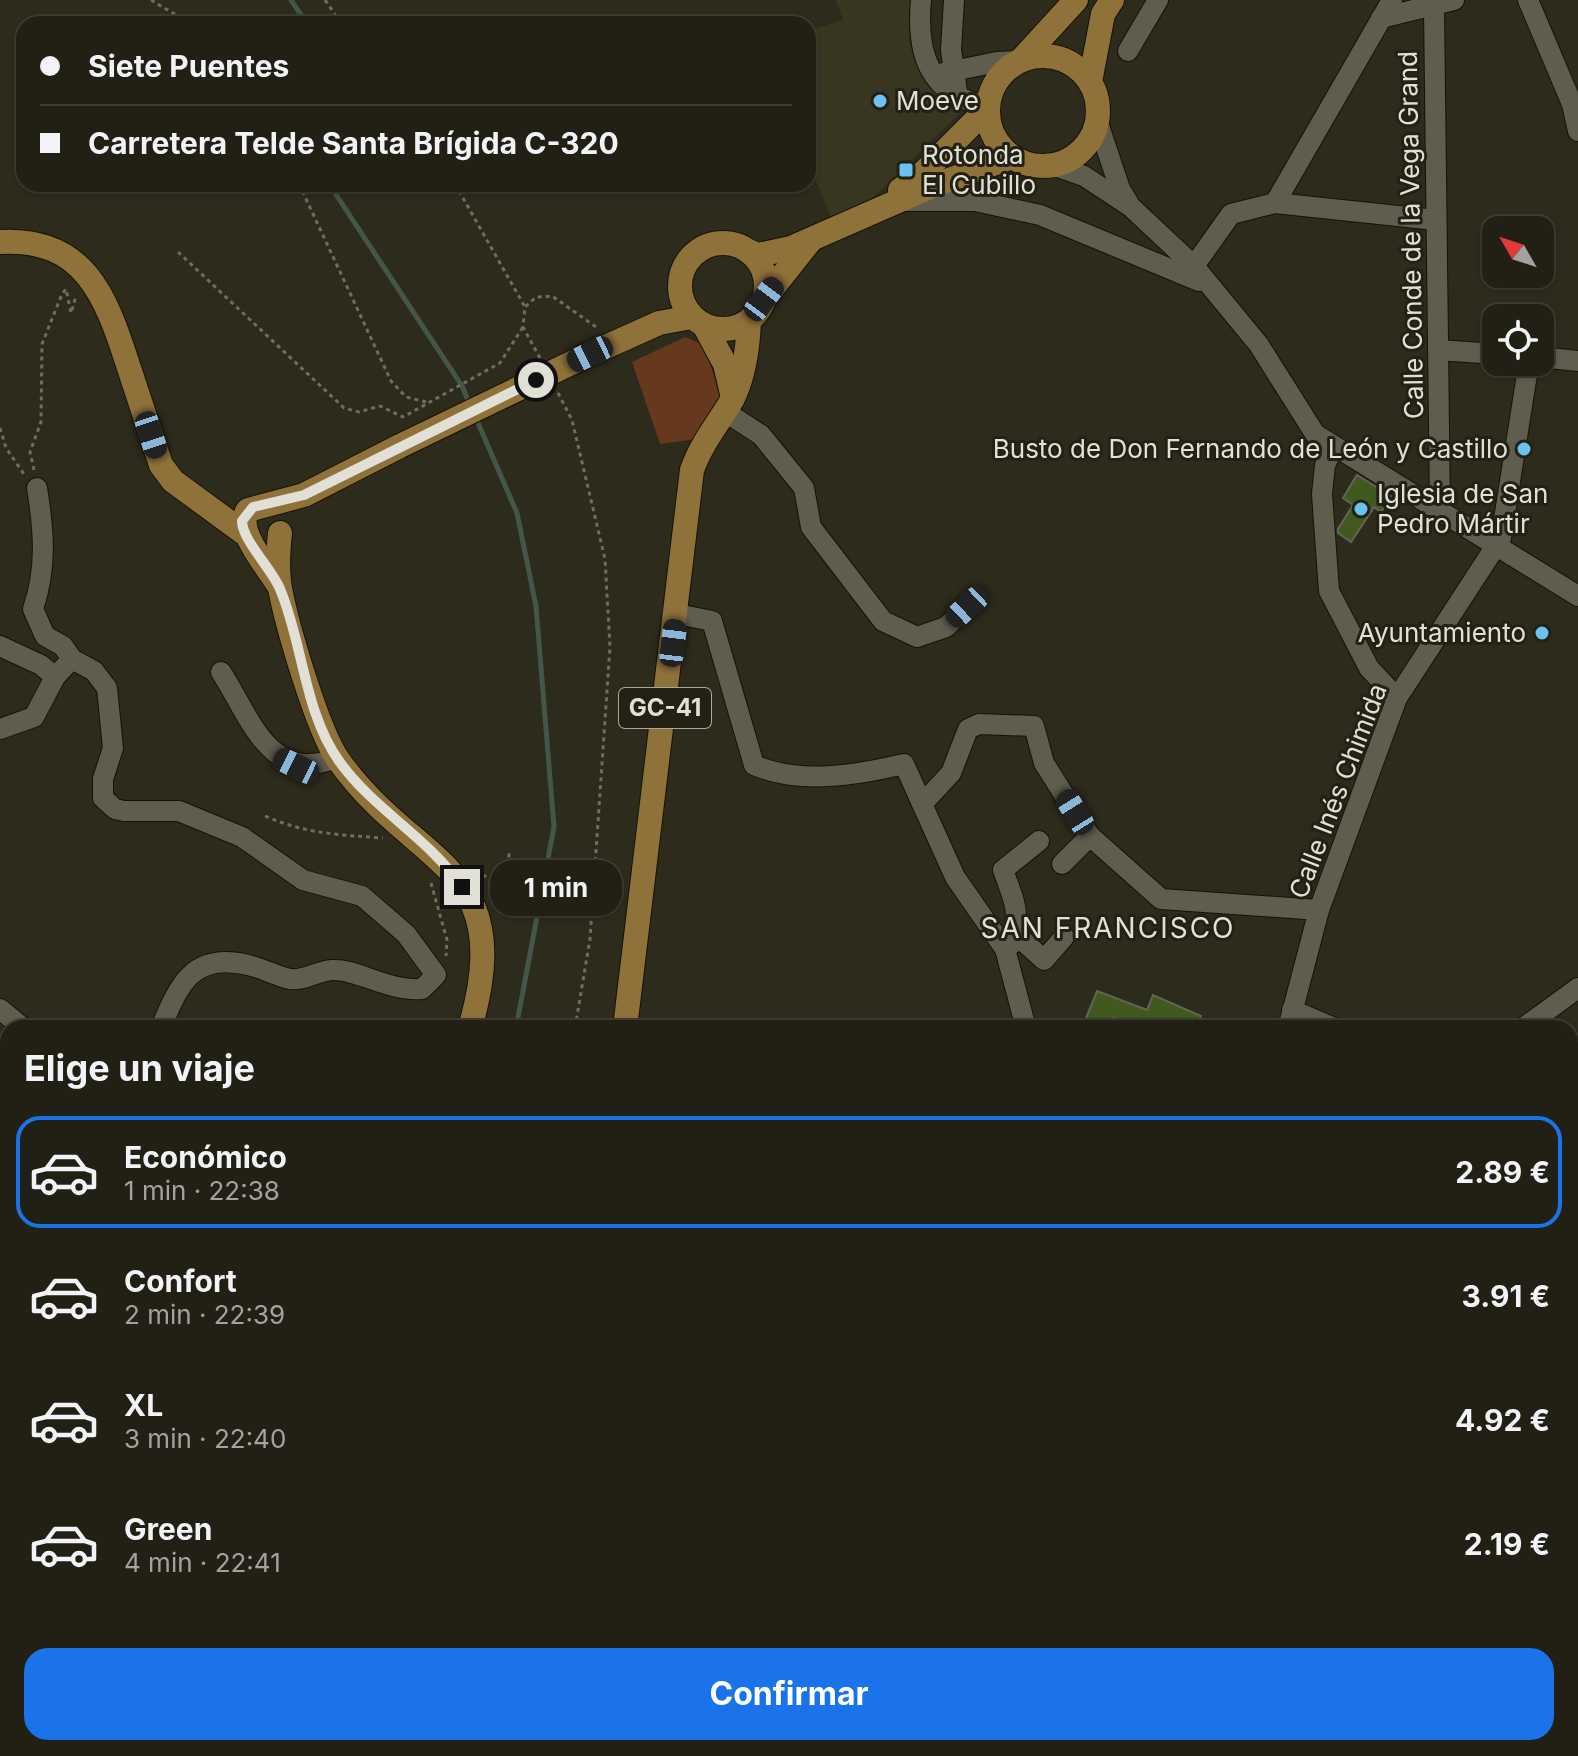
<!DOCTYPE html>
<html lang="es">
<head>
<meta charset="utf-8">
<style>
	body { margin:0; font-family:Inter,sans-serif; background:#2e2d22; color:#f1f3f6; height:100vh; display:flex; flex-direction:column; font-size:30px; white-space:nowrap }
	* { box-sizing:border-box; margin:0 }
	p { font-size:26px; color:#a2a3a0 }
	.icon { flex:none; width:44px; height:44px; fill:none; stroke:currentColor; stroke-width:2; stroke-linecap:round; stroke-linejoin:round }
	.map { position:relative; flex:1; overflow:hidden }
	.drawer { position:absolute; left:0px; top:1020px; width:1578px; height:736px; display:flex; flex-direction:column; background:#222015; border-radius:24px 24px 0 0; box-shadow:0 2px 6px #0004,0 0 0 2px #3f3e34 }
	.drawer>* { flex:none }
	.top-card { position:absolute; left:16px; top:16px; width:800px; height:176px; border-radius:24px; box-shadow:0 2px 6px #0004,0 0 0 2px #3f3e34; display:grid; align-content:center; height:176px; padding:0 24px; background:#222015 }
	.needle { width:52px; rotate:309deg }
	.fabs { position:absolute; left:1482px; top:216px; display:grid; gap:16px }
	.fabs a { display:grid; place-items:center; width:72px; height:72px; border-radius:16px; background:#222015; box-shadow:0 2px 6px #0004,0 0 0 2px #3f3e34; font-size:40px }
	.end { position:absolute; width:36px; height:36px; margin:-18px; border:10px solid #e1e0d7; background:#111; box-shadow:0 0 0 4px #111 }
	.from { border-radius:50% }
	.bubble { position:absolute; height:56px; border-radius:24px; background:#222015; box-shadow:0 2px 6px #0004,0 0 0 2px #3f3e34; font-size:26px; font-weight:700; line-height:56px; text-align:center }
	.car { position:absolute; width:24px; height:48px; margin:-24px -12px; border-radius:10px; box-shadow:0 0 6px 2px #0007; background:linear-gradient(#222 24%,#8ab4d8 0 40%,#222 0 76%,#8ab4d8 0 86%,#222 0) }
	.top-card b { display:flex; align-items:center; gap:28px; height:76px; font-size:30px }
	.top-card b+b { border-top:2px solid #3f3e34 }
	.top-card i { width:20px; height:20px; background:#f1f3f6 }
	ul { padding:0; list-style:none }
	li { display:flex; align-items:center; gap:24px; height:112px; margin:0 16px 12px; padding:0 8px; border:4px solid transparent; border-radius:24px }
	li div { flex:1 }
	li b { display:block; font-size:30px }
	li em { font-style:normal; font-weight:700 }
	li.selected { border-color:#1a73e8 }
	li>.icon { width:72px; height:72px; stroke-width:1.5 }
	h2 { padding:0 24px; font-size:36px; line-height:96px }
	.button { display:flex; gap:16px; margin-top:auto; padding:16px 24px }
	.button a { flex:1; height:92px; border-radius:24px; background:#1a73e8; color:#fff; font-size:32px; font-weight:700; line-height:92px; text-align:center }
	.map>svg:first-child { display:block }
	.built { fill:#383521 }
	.green { fill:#66391f }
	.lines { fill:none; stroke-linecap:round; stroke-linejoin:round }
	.stream { stroke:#445647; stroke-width:5 }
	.building { fill:#41581e; stroke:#5f6657; stroke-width:2 }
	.minor-casing { stroke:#151306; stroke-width:22 }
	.major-casing { stroke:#151306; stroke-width:26 }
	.path { stroke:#6f6e61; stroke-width:3; stroke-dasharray:4 4; stroke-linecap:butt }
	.minor { stroke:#5f5d4d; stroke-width:20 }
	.major { stroke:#8f713a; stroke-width:24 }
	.major-bridge-casing { stroke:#151306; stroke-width:26; stroke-linecap:butt }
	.major-bridge { stroke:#8f713a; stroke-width:24 }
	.route { stroke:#e1e0d7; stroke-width:10 }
	.poi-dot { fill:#69c3f1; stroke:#232113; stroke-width:3 }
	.labels { text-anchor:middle; stroke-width:6; stroke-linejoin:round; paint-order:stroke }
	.shield { fill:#232113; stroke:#a8a79c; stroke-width:2 }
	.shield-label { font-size:24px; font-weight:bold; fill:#e1e0d7 }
	.poi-label { font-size:26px; fill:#e1e0d7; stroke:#232113; text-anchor:start }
	.street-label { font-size:26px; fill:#e1e0d7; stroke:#232113 }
	.neighbourhood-label { font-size:28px; letter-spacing:2px; fill:#e1e0d7; stroke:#232113 }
</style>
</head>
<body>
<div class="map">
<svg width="1578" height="1756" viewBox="0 0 1578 1756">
	<rect width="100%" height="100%" fill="#2d2b1c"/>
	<!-- built -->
	<polygon class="built" points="836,0 911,0 909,41 916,65 962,111 867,203 832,220 808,162 808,31 843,20"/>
	<!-- green -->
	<polygon class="green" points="685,337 705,346 720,397 696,439 660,444 632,362"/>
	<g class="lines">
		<!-- stream -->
		<g class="stream">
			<polyline points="291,0 307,24"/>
			<polyline points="333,184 333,190 462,386 469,403"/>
			<polyline points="475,416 517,513 536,606 554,827 516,1028"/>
			<polyline points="0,1511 8,1507"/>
			<polyline points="618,1748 622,1756"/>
		</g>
	</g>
	<!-- building -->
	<g class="building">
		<polygon points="1357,475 1391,496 1381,512 1374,507 1351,542 1338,533 1338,529 1353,505 1343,498"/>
		<polygon points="1097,991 1147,1010 1153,995 1201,1016 1196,1028 1140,1028 1113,1018 1109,1028 1082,1028"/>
	</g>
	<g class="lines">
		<defs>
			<g id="minor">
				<path d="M921,0C916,54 929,96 988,106"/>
				<polyline points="954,0 951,50 958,98"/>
				<polyline points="1528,0 1572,104 1578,131"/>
				<polyline points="1434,6 1440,512"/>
				<polyline points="1381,18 1454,0"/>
				<polyline points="1128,51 1158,0"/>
				<polyline points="943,73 997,62 1017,61"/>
				<polyline points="1097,120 1120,189 1129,204"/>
				<polyline points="1052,165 1084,176 1131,207 1194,266 1259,345 1315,434 1578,596"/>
				<polyline points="906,201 975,201 1040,215 1199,281"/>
				<polyline points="1275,203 1392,0"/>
				<polyline points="1194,266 1231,214 1275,203 1436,220"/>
				<polyline points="1438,350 1496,354"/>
				<polyline points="1540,357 1578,361"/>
				<polyline points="724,411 761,435 804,488 811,527 883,621 917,637 946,627 967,607"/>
				<polyline points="1333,448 1325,465 1322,494 1329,591 1369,668 1397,698"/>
				<path d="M37,488C44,531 47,568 33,609L45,636L63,646L72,659L94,671L107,688L113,748L103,779V798L115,809L124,811H179L242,837L303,880L362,896L406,934L436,975L422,989C389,992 355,968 332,970C317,971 304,981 290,979C276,976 262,968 248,965C194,952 179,983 161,1028"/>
				<path d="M677,614L712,621L754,765C800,785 857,775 904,764L955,877L1005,949L1026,1028"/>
				<polyline points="0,646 41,665 55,677"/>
				<path d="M221,672C252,720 269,784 337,758"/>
				<polyline points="0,729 34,717 55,677 72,659"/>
				<polyline points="923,803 951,773 968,729 979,724 1034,726 1044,763 1090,836 1161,899 1319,910"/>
				<polyline points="1062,864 1090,836"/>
				<path d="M1005,949C1024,915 1015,904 1003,870L1039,841"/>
				<polyline points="1005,949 1020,938 1044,960 1064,937"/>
				<polyline points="0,1009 23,1028"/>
				<polyline points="1292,1010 1334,1028"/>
				<polyline points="1288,1028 1319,910 1397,698 1501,538 1529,362"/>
				<polyline points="1523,1028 1578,988"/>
				<polyline points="0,1132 8,1128"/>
				<polyline points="1570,1149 1578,1142"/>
				<polyline points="1570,1521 1578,1515"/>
				<polyline points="0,1582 8,1576"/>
				<polyline points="532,1748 536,1756"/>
				<polyline points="946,1748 948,1756"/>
				<polyline points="1347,1748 1348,1756"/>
			</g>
			<g id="major">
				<circle cx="1043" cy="111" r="55"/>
				<polyline points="1021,60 1076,0"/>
				<polyline points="1090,82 1103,14 1112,0"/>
				<polyline points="900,190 925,171 987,109"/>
				<path d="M0,242C85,237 106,297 128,365C139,398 150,432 161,465L173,481L244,533"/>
				<circle cx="723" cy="286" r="43"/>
				<polyline points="748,251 758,255 791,248 930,187 1012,157"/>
				<polyline points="764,299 810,241"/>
				<polyline points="704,325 725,364 733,398"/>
				<polyline points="590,354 659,323 692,317"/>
				<path d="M280,533C278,551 277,571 280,588C287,626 318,732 339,761C416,869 518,862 470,1028"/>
				<path d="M279,586C267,566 234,530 248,510L304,495L400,446"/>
				<path d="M625,1028L692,470C701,444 718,424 732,400C744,377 748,347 749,321"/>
				<polyline points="0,1400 8,1396"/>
				<polyline points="830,1748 845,1756"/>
			</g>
		</defs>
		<!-- minor casing -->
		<use href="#minor" class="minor-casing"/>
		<!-- major casing -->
		<use href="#major" class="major-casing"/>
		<!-- path -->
		<g class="path">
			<polyline points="151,0 191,24"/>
			<polyline points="325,0 342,24"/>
			<polyline points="299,184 391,381 406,397 430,403"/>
			<polyline points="455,184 525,307"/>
			<polyline points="178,252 344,408 359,412 380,406 403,417 500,363 523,327"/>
			<polyline points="540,358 523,327 525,307 536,297 552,296 599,329"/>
			<polyline points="558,393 572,420 605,559 610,647 590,939 575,1028"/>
			<polyline points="0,428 6,448 26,477"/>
			<polyline points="34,470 30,452 41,422 42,344 62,294 66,289 71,313 76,296"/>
			<path d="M265,816C306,834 340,835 383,838"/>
			<path d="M475,872C498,883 509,878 509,852"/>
			<polyline points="431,883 447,940 446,956"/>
			<polyline points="1570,1076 1578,1081"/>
			<polyline points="726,1748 731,1756"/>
		</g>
		<!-- minor -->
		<use href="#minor" class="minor"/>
		<!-- major -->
		<use href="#major" class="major"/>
		<defs>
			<polyline id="major-bridge" points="400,446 590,354"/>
		</defs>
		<!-- major-bridge casing -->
		<use href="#major-bridge" class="major-bridge-casing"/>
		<!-- major-bridge -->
		<use href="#major-bridge" class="major-bridge"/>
	</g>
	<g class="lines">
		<!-- route -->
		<path class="route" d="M462,887C429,838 374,810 339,761C304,712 303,643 280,589C272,569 242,540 242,521L253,507L304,495L536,380"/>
	</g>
	<!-- markers -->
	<g class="poi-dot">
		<circle cx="880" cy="101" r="8"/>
		<rect x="898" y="162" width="16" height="16" rx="4"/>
		<circle cx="1524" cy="449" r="8"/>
		<circle cx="1361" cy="509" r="8"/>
		<circle cx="1542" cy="633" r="8"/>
	</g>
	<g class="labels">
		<!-- shield labels -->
		<rect class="shield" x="619" y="688" width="92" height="40" rx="6"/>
		<g class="shield-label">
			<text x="665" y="716">GC-41</text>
		</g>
		<!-- poi labels -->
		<g class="poi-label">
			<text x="896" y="110">Moeve</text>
			<text x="922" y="164">Rotonda<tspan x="922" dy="30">El Cubillo</tspan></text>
			<text x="1508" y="458" text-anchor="end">Busto de Don Fernando de León y Castillo</text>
			<text x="1377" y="503">Iglesia de San<tspan x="1377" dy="30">Pedro Mártir</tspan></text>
			<text x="1526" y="642" text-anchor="end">Ayuntamiento</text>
		</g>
		<!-- street labels -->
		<g class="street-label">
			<text transform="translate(1411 235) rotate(-91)" y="9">Calle Conde de la Vega Grand</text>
			<text transform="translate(1338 791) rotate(-69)" y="9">Calle Inés Chimida</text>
		</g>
		<!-- neighbourhood labels -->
		<g class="neighbourhood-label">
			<text x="1108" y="938">SAN FRANCISCO</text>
		</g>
	</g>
</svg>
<div class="fabs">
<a><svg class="needle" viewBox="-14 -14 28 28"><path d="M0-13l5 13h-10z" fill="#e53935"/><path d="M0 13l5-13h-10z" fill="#a2a3a0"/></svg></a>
<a><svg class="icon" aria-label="locate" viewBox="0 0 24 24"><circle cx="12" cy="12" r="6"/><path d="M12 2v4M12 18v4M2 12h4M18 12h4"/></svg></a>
</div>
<i class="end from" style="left:536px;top:380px"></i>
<i class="end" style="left:462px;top:887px"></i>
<div class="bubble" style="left:490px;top:860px;width:132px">1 min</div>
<i class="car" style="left:764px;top:299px;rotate:37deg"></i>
<i class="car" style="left:590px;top:354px;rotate:244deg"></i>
<i class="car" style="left:151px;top:435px;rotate:162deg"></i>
<i class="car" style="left:967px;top:607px;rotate:227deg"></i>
<i class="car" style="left:673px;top:643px;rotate:7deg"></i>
<i class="car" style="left:296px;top:766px;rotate:296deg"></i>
<i class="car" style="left:1075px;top:812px;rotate:328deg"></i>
<div class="top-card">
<b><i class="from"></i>Siete Puentes</b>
<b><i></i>Carretera Telde Santa Brígida C-320</b>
</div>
<section class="drawer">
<h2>Elige un viaje</h2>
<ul>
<li class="selected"><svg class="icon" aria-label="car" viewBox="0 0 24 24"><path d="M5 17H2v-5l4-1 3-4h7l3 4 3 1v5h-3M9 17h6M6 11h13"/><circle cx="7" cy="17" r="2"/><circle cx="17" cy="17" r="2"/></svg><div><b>Económico</b><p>1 min · 22:38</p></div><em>2.89 €</em></li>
<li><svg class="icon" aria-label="car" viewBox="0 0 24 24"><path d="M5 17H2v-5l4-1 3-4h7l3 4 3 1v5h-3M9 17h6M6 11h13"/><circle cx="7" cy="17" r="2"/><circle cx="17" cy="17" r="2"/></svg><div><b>Confort</b><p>2 min · 22:39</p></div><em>3.91 €</em></li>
<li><svg class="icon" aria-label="car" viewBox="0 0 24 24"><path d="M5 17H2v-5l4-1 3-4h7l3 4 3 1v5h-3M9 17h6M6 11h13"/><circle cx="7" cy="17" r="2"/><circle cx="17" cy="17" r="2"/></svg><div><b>XL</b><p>3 min · 22:40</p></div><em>4.92 €</em></li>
<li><svg class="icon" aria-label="car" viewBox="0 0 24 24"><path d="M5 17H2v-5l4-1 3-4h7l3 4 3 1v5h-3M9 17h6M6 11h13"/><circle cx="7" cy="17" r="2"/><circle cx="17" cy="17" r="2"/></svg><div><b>Green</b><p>4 min · 22:41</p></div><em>2.19 €</em></li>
</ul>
<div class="button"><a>Confirmar</a></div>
</section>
</div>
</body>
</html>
